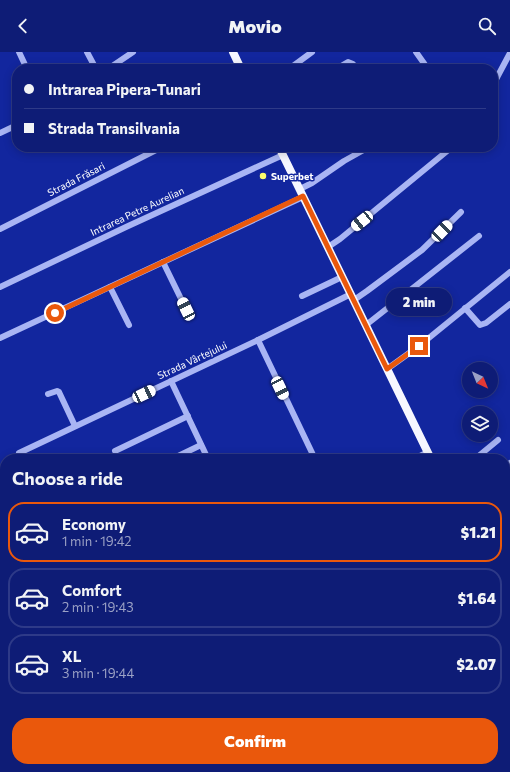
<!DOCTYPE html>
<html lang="en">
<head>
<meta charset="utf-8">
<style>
	body { margin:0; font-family:Commissioner,sans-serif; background:#1c297e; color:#f1f3f6; height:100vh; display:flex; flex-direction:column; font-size:15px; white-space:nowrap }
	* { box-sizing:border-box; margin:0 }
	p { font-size:13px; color:#9ba1c5 }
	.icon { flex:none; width:22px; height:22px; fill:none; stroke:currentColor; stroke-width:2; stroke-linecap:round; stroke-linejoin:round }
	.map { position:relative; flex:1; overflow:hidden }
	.sheet { position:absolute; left:0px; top:402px; width:510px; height:318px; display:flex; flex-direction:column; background:#0e1c76; border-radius:16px 16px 0 0; box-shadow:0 2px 10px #0003,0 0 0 1px #2e3a88 }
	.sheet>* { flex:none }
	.top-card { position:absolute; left:12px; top:12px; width:486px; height:88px; border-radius:16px; box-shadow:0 2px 10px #0003,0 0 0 1px #2e3a88; display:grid; align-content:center; height:88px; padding:0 12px; background:#0e1c76 }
	.needle { width:26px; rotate:137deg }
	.fabs { position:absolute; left:462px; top:310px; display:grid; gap:8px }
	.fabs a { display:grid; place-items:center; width:36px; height:36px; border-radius:50%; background:#0e1c76; box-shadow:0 2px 10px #0003,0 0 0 1px #2e3a88; font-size:20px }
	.end { position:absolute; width:18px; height:18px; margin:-9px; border:5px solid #ea580c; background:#fff; box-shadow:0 0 0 2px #fff }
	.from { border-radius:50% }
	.bubble { position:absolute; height:28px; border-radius:14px; background:#0e1c76; box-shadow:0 2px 10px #0003,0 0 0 1px #2e3a88; font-size:13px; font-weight:800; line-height:28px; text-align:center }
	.car { position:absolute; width:12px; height:24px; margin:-12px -6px; border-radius:5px; box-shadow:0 0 3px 1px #0007; background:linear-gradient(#fff 24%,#345 0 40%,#fff 0 76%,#345 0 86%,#fff 0) }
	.top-card b { display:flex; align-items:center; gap:14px; height:38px; font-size:15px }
	.top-card b+b { border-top:1px solid #2e3a88 }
	.top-card i { width:10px; height:10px; background:#f1f3f6 }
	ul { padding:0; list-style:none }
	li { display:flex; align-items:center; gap:12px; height:60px; margin:0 8px 6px; padding:0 4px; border:2px solid #2e3a88; border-radius:16px }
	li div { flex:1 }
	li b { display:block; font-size:15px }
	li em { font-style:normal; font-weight:800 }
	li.active { border-color:#ea580c }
	li>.icon { width:36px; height:36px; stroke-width:1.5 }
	h2 { padding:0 12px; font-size:18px; line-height:48px }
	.primary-button { display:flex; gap:8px; margin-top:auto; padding:8px 12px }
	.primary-button a { flex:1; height:46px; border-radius:16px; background:#ea580c; color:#fff; font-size:16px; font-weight:800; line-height:46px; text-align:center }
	header { display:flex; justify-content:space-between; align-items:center; height:52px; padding:0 12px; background:#0e1c76; font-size:18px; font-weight:800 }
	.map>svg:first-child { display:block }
	.green { fill:#293fbe }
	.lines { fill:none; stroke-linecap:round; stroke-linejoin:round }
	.stream { stroke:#9babf7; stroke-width:1.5 }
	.minor { stroke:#a9b5f4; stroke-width:6 }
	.major { stroke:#f6f7ff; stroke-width:8 }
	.route { stroke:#ea580c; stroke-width:5 }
	.poi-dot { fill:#feff6c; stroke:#12269e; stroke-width:1.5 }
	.labels { text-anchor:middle; stroke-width:3; stroke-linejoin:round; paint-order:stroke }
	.poi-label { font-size:10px; font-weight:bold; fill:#fff; stroke:#12269e; text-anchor:start }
	.street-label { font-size:10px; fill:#fff; stroke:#12269e }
</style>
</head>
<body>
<header><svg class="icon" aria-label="back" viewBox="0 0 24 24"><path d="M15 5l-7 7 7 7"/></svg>Movio<svg class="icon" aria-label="search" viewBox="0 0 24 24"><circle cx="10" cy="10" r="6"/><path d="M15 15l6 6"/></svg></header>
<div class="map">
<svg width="510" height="720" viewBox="0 0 510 720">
	<rect width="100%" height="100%" fill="#12269e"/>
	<!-- green -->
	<polygon class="green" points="0,443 5,445 5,715 218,715 218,720 0,720"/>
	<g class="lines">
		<!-- stream -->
		<g class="stream">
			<polyline points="0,430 5,432"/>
			<polyline points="208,720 208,715"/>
		</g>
		<!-- minor -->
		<g class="minor">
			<polyline points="19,0 27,17"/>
			<polyline points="87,0 96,17"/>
			<polyline points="416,0 428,17"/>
			<polyline points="108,17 133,0"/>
			<polyline points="289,17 312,0"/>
			<polyline points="336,17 348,10 353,12 357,17"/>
			<polyline points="493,33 510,1"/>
			<polyline points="0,81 17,73"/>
			<polyline points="300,137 312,131 344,109 369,95"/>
			<polyline points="0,177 162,95"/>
			<polyline points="328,195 340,187 452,95"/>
			<polyline points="163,210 186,257"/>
			<polyline points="0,235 126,175 283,103"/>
			<polyline points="110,235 129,273"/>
			<polyline points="302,244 342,225"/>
			<polyline points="354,248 367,239 422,198 461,160"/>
			<polyline points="465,256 480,273 486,271 510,252"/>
			<polyline points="366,273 479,184"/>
			<polyline points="0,286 303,145"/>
			<polyline points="258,288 315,407"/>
			<polyline points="387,317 419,294 510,220"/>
			<polyline points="171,329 208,407"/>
			<polyline points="48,342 57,339 59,340 75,374"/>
			<polyline points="115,399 188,364"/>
			<polyline points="19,401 258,288 351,242"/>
			<polyline points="172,407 201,393"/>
			<polyline points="414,407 428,400"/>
			<polyline points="475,407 498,388"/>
			<polyline points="505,415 510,411"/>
		</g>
		<!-- major -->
		<g class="major">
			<polyline points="233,0 241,17"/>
			<polyline points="279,95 431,407"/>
			<polyline points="505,541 508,547 505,553"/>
			<polyline points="505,558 510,569"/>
		</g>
	</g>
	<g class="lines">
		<!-- route -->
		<polyline class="route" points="55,261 303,144 387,317 419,294"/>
	</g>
	<!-- markers -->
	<circle class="poi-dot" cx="263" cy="124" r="4"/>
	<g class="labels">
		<!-- poi labels -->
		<g class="poi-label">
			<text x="271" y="128">Superbet</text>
		</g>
		<!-- street labels -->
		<g class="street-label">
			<text transform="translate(76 127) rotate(-27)" y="4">Strada Frăsari</text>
			<text transform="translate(137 159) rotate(-25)" y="4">Intrarea Petre Aurelian</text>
			<text transform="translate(192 308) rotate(-25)" y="4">Strada Vârtejului</text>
		</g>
	</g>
</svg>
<div class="fabs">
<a><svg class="needle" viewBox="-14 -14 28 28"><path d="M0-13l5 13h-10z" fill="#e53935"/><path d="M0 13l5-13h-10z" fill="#9ba1c5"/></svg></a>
<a><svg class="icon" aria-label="layers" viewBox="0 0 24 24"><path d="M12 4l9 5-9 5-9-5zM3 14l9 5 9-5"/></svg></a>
</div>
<i class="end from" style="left:55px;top:261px"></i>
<i class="end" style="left:419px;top:294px"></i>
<div class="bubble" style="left:386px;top:236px;width:66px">2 min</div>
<i class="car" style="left:362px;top:169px;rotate:231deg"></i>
<i class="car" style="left:442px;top:179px;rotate:44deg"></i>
<i class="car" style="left:186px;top:257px;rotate:334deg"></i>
<i class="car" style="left:280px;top:336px;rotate:154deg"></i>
<i class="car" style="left:144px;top:342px;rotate:65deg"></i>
<div class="top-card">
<b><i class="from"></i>Intrarea Pipera-Tunari</b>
<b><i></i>Strada Transilvania</b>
</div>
<section class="sheet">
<h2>Choose a ride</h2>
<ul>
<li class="active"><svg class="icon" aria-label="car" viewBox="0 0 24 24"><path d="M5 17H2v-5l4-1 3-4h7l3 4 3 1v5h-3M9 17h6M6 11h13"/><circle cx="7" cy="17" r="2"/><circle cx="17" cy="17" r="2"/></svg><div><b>Economy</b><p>1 min · 19:42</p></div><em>$1.21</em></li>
<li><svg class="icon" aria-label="car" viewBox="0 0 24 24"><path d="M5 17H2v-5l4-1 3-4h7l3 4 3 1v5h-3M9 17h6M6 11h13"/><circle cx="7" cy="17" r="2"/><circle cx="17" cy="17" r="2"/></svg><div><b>Comfort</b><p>2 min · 19:43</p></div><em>$1.64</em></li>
<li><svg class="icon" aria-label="car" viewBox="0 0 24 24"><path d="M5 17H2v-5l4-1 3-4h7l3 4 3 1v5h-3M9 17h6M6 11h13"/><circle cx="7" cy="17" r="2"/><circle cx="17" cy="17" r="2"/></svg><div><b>XL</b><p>3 min · 19:44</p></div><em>$2.07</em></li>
</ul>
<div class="primary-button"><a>Confirm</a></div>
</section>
</div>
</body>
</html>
